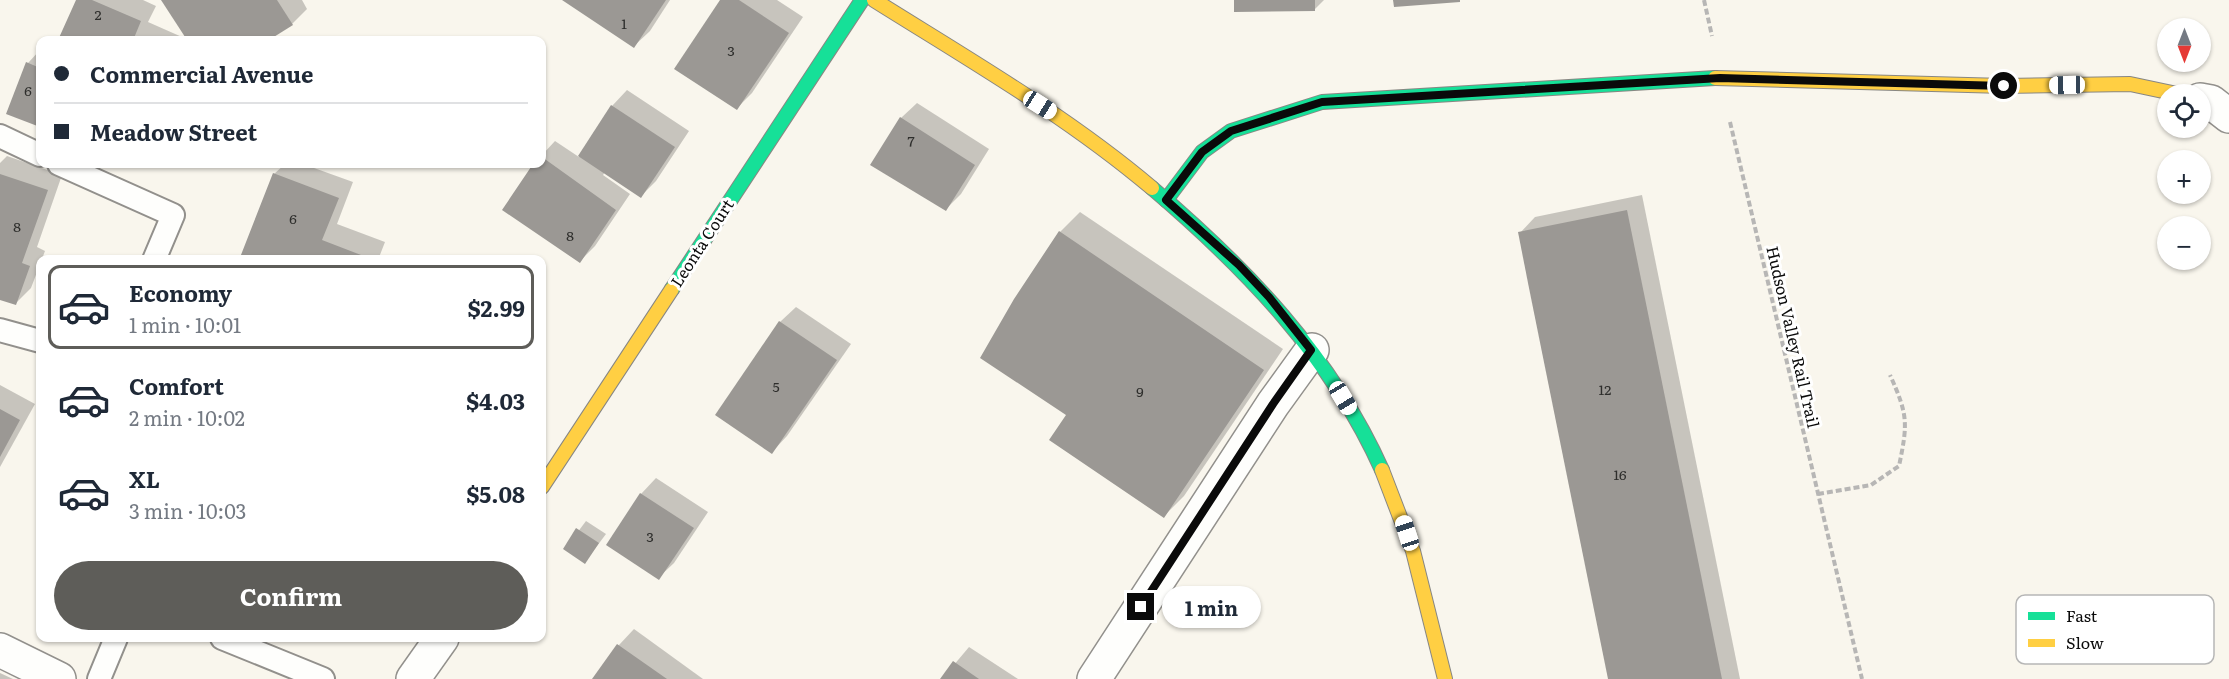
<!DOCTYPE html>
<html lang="en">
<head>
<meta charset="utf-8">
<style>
	body { margin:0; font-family:Literata,serif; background:#f6f6f7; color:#1f2937; height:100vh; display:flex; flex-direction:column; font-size:22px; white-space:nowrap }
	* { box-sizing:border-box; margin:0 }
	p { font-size:20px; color:#747a83 }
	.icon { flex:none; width:33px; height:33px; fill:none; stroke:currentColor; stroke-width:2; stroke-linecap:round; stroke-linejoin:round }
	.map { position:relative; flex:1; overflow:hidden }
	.details { position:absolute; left:36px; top:255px; width:510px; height:387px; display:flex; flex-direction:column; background:#fff; border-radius:12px; box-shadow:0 2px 4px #0004 }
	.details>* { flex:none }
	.hud { position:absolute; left:36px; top:36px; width:510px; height:132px; border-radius:12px; box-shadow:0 2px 4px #0004; display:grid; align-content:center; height:132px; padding:0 18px; background:#fff }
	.needle { width:39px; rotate:180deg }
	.controls { position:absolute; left:2157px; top:18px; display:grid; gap:12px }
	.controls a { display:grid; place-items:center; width:54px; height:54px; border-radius:50%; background:#fff; box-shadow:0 2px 4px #0004; font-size:30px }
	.end { position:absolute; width:27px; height:27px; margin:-14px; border:8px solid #0a0a0a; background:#fff; box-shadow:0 0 0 3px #fff }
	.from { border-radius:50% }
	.bubble { position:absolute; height:42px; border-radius:21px; background:#fff; box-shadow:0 2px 4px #0004; font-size:20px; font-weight:700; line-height:42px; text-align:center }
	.car { position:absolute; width:18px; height:36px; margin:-18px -9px; border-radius:8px; box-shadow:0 0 4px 2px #0007; background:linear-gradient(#fff 24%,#345 0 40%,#fff 0 76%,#345 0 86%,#fff 0) }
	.hud b { display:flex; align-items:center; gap:21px; height:57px; font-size:22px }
	.hud b+b { border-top:2px solid #e0e1e3 }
	.hud i { width:15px; height:15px; background:#1f2937 }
	ul { padding:10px 0 0; list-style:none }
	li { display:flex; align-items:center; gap:18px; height:84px; margin:0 12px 9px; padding:0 6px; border:3px solid transparent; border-radius:12px }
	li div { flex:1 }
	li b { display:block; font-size:22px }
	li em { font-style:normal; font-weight:700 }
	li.selected { border-color:#5e5d59 }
	li>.icon { width:54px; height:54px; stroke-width:1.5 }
	.cta { display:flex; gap:12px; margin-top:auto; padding:12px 18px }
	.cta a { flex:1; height:69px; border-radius:36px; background:#5e5d59; color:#fff; font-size:24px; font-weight:700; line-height:69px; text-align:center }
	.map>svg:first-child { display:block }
	.shadow { fill:#0003 }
	.building { fill:#9b9894 }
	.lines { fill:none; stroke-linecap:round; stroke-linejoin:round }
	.lane-casing { stroke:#92908c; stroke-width:26 }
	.street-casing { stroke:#92908c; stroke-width:36 }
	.fast-casing { stroke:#888783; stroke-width:16 }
	.slow-casing { stroke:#888783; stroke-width:16 }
	.path { stroke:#b7b6b5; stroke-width:4; stroke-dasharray:6 3; stroke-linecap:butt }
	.lane { stroke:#fefefc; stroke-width:22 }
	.street { stroke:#fefefc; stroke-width:33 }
	.fast { stroke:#16e098; stroke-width:14 }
	.slow { stroke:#ffcf43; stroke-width:14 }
	.route { stroke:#0a0a0a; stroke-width:8 }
	.labels { text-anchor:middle; stroke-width:6; stroke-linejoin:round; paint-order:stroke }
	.number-label { font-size:14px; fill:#2e2e2c }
	.street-label { font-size:16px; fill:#0a0a0a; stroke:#fff }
	.key { fill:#fff; stroke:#b6b6b6; stroke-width:1.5 }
	.key-label { font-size:16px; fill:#0a0a0a }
</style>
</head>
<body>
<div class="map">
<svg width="2229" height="679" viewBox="0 0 2229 679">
	<rect width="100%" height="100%" fill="#f9f6ed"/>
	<!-- shadow -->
	<g class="shadow">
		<polygon points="78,0 143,0 156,6 148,22 182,37 180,40 60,40"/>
		<polygon points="163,0 302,0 307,9 292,24 266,40 189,40"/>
		<polygon points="565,0 670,0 650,31 634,46"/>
		<polygon points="722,0 777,0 803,17 752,93 736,109"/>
		<polygon points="1236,0 1324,0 1314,10"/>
		<polygon points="40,50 40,126 8,113 28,63"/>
		<polygon points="627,90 689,131 656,181 641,196 605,172 603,175 630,194 595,246 580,261 504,209 535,164 542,164 542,155 555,141 579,157 612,106"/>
		<polygon points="917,103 989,149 961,194 946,209 901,118"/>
		<polygon points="7,156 62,175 37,247 45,251 31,288 15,304 0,298 0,163"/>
		<polygon points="285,164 303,164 353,182 337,224 385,242 378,260 241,260 274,174"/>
		<polygon points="1642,195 1740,679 1610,679 1520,233 1535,217"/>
		<polygon points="1080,212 1283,349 1184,496 1164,516 1068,415 1060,232"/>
		<polygon points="796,307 851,344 787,436 772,452 780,322"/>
		<polygon points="0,385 35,404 0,467"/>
		<polygon points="656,478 708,512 674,563 658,578 641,494"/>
		<polygon points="586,521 606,534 585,562 565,549"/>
		<polygon points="634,629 703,679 594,679 619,645"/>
		<polygon points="969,647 1018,679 942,679"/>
		<polygon points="0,673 13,679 0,679"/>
	</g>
	<!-- building -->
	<g class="building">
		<polygon points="76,0 92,0 141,21 134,38 139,40 58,40"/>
		<polygon points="161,0 277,0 293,25 269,40 187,40"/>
		<polygon points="562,0 666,0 634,48"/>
		<polygon points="720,0 739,0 789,33 737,110 674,69"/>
		<polygon points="1234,0 1315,0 1315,11 1234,12"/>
		<polygon points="1393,0 1460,0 1460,2 1394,7"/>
		<polygon points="26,62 40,68 40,127 6,114"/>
		<polygon points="611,105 675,147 641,198 578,156"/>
		<polygon points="900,117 975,165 946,211 870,165"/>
		<polygon points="542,157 616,210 580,263 502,210 533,164 542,164"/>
		<polygon points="273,173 339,198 322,240 374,260 239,260"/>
		<polygon points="0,174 48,190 22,263 30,266 16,305 0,300"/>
		<polygon points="1627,210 1651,328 1722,679 1608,679 1528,283 1518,232"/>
		<polygon points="1059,231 1264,370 1164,518 1049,440 1066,415 980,358 1014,299"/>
		<polygon points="779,321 837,360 772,454 715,415"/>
		<polygon points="0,409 20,420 0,457"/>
		<polygon points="640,493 694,528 659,580 606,545"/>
		<polygon points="576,528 599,543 585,564 563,549"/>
		<polygon points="617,644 667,679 592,679"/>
		<polygon points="953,661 979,679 940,679"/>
	</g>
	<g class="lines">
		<defs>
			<g id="lane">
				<polyline points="0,136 40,155"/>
				<polyline points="59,164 173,215 154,260"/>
				<polyline points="0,330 40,341"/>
				<polyline points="222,638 323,679"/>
				<polyline points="99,679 116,638"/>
			</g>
			<g id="street">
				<polyline points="2200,100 2211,102 2229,116"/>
				<polyline points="0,650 59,679"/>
				<polyline points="413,679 442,638"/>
				<polyline points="1094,679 1273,404 1312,350"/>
			</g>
			<g id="fast">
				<path d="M1152,188C1246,268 1331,356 1382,470"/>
				<polyline points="1166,200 1202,152 1231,131 1322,102 1715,78"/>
				<polyline points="672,289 862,0"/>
			</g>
			<g id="slow">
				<path d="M874,0C968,59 1067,116 1152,188"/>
				<polyline points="1715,78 2004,86 2130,84 2177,94"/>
				<polyline points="1382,470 1413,551 1445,679"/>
				<polyline points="542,487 672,289"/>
			</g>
		</defs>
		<!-- lane casing -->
		<use href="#lane" class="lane-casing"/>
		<!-- street casing -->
		<use href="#street" class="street-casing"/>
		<!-- fast casing -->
		<use href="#fast" class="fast-casing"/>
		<!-- slow casing -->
		<use href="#slow" class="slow-casing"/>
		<!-- path -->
		<g class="path">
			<polyline points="1704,0 1712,36"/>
			<polyline points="1730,122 1862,679"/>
			<path d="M1818,494L1871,485L1899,466C1908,423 1908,415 1890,375"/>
		</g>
		<!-- lane -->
		<use href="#lane" class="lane"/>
		<!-- street -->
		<use href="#street" class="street"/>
		<!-- fast -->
		<use href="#fast" class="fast"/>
		<!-- slow -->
		<use href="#slow" class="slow"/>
	</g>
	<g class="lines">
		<!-- route -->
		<polyline class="route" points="1141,607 1273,404 1311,350 1269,297 1239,265 1166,200 1202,152 1231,131 1322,102 1720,78 2004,86"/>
	</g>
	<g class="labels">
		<!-- number labels -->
		<g class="number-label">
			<text x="98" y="20">2</text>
			<text x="624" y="29">1</text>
			<text x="731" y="56">3</text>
			<text x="28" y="96">6</text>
			<text x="911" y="146">7</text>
			<text x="293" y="224">6</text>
			<text x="17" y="232">8</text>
			<text x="570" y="241">8</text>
			<text x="776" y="392">5</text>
			<text x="1605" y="395">12</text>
			<text x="1140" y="397">9</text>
			<text x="1620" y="480">16</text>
			<text x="650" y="542">3</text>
		</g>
		<!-- street labels -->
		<g class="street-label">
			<text transform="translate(702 243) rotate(-57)" y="6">Leonta Court</text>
			<text transform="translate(1793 337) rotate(77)" y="6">Hudson Valley Rail Trail</text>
		</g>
	</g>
	<!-- legend -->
	<rect x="2016" y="595" width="198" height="69" rx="9" class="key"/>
	<rect x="2028" y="612" width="27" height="8" fill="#16e098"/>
	<rect x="2028" y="639" width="27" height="8" fill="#ffcf43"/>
	<g class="key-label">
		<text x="2066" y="622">Fast</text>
		<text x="2066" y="649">Slow</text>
	</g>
</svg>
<div class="controls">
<a><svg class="needle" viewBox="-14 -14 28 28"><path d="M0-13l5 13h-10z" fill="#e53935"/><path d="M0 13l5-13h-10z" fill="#747a83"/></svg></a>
<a><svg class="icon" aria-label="locate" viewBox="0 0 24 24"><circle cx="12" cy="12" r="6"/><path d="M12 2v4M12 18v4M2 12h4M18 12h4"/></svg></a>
<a>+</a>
<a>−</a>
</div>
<i class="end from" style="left:2004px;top:86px"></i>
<i class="end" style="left:1141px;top:607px"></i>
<div class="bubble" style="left:1162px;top:586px;width:99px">1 min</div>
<i class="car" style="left:2067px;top:85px;rotate:269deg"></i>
<i class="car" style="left:1040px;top:105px;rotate:122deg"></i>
<i class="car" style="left:1343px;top:398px;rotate:149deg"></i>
<i class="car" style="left:1407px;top:533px;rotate:342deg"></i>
<div class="hud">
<b><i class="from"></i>Commercial Avenue</b>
<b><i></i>Meadow Street</b>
</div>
<section class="details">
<ul>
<li class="selected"><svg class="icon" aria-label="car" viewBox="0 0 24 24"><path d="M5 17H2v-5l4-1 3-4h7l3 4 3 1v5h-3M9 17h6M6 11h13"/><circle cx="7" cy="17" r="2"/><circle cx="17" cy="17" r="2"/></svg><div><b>Economy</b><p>1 min · 10:01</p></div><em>$2.99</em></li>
<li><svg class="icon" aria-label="car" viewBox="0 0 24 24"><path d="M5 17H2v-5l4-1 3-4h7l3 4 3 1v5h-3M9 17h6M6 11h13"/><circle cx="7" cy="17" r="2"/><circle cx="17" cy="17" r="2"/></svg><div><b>Comfort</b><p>2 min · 10:02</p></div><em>$4.03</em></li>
<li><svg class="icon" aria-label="car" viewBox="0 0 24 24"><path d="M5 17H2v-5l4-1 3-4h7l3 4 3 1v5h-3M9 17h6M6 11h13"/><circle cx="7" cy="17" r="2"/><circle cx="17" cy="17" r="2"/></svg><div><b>XL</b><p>3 min · 10:03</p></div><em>$5.08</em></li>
</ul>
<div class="cta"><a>Confirm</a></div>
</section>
</div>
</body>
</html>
